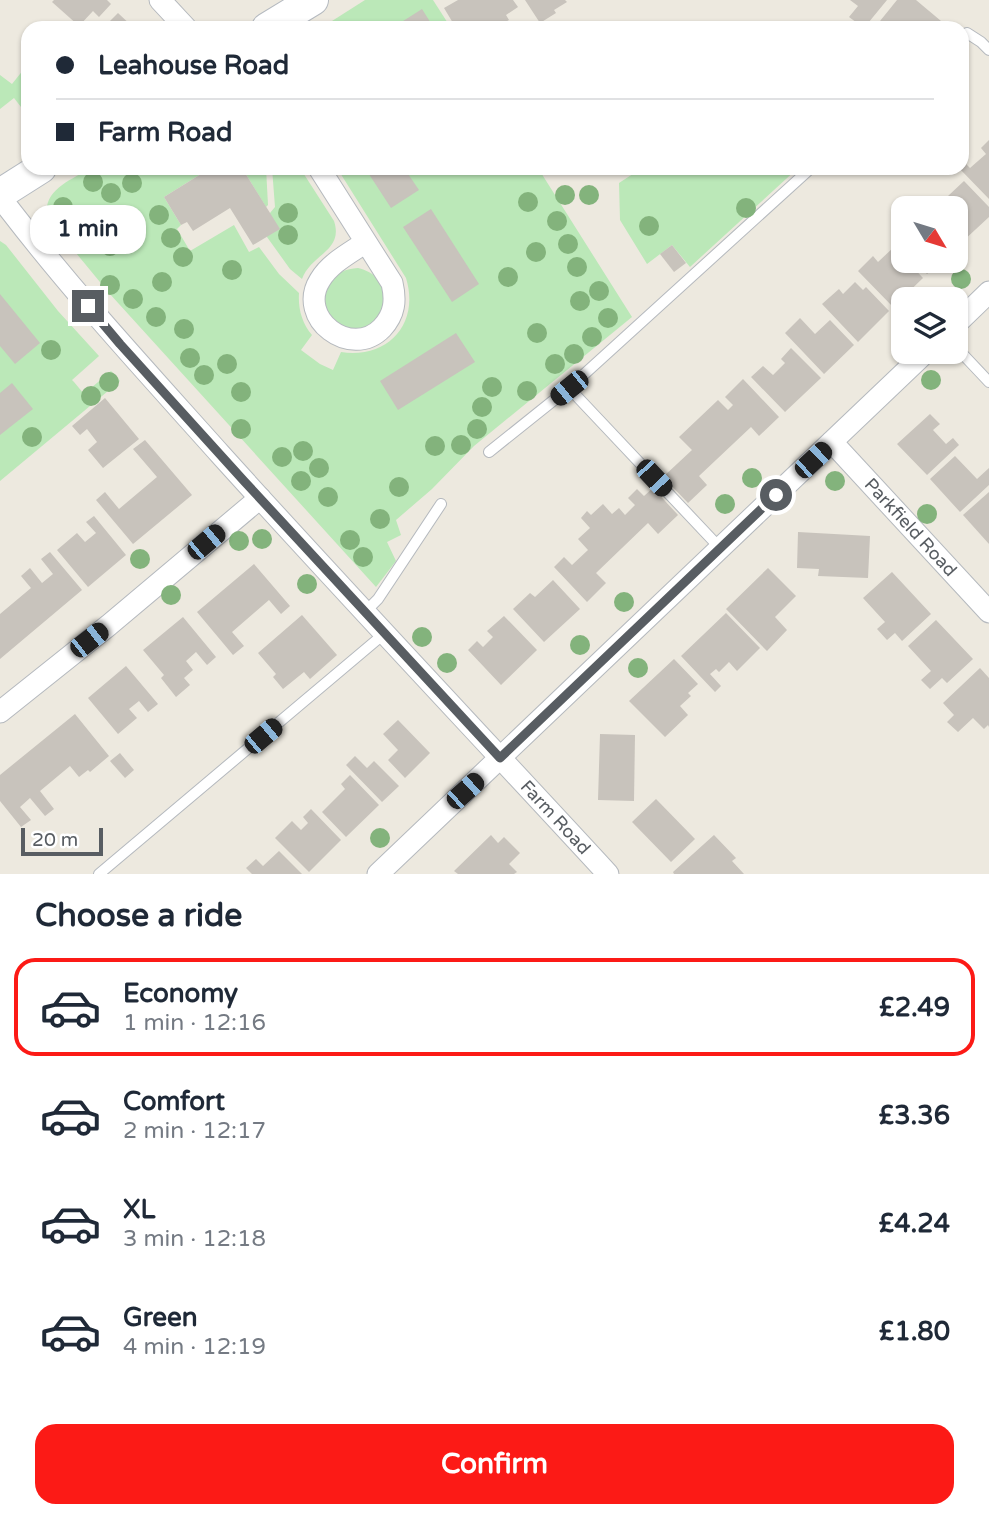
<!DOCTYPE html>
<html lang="en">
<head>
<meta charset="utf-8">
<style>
	body { margin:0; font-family:"Varela Round",sans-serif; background:#f6f6f7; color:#1f2937; height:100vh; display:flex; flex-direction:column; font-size:26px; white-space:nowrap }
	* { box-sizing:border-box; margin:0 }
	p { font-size:23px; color:#747a83 }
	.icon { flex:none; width:38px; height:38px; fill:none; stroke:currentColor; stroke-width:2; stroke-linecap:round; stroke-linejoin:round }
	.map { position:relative; height:874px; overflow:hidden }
	.details { display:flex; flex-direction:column; background:#fff; flex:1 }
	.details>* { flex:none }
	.hud { position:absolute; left:21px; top:21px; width:948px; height:154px; border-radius:21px; box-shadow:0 2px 5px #0004; display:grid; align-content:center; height:154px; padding:0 35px; background:#fff }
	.needle { width:46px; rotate:128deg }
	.controls { position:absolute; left:891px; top:196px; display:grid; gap:14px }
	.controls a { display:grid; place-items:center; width:77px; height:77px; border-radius:14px; background:#fff; box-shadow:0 2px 5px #0004; font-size:35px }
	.scale { position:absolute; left:21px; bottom:18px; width:82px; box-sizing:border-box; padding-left:7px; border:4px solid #585d62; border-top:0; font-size:19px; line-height:24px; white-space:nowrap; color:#585d62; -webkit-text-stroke:5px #fff; paint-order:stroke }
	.end { position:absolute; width:32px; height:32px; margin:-16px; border:9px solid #585d62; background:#fff; box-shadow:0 0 0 4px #fff }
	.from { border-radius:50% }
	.bubble { position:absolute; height:49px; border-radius:21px; background:#fff; box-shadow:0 2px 5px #0004; font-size:23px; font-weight:700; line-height:49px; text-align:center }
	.car { position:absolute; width:21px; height:42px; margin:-21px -10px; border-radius:9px; box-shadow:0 0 5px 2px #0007; background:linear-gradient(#222 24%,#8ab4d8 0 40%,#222 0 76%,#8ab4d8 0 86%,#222 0) }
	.hud b { display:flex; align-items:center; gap:24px; height:66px; font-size:26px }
	.hud b+b { border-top:2px solid #e0e1e3 }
	.hud i { width:18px; height:18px; background:#1f2937 }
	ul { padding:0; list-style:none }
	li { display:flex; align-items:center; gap:21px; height:98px; margin:0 14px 10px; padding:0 21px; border:4px solid transparent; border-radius:21px }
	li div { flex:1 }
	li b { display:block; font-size:26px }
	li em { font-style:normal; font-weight:700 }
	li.active { border-color:#fc1a16 }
	li>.icon { width:63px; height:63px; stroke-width:1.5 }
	h2 { padding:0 35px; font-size:32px; line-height:84px }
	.button { display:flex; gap:14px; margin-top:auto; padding:14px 35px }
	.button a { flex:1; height:80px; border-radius:21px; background:#fc1a16; color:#fff; font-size:28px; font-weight:700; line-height:80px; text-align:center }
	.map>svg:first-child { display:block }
	.green { fill:#bbe8b8 }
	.building { fill:#c8c3bc }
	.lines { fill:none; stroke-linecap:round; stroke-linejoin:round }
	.lane-casing { stroke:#b5b9be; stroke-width:12 }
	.street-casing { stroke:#b5b9be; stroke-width:23 }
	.secondary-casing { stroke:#b5bac0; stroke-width:32 }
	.lane { stroke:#fff; stroke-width:10 }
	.street { stroke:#fff; stroke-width:21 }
	.secondary { stroke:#fff; stroke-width:30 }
	.tree { fill:#83b37c }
	.route { stroke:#585d62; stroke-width:9 }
	.labels { text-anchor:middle; stroke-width:6; stroke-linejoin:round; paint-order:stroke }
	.street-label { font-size:18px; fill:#585d62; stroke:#fff }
</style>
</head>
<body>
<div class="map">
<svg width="989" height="874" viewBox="0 0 989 874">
	<rect width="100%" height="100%" fill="#ede9df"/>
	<!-- green -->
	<g class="green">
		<polygon points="365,0 433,0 451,28 321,28"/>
		<polygon points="28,64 28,116 14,98 0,109 0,75 12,84"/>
		<path d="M91,168H197L201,174L164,197L181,225L177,229L190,251L234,225L249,252L259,247L279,274L299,293C298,309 302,323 312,335L301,350L320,364L333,370L341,352C388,359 420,324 406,278L337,168H538L632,317L474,446L432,489L396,520L401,535L387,542L396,561L376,587L109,293L48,219C40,191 71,180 91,168Z"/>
		<polygon points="242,168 266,168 268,205 266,207"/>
		<path d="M272,168H300L334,221C344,251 311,254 302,279L290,269L267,237L270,213L275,207Z"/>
		<polygon points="642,168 798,168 690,267 672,245 647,264 620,220 619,183"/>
		<polygon points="0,241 6,245 58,311 99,356 72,380 74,382 84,394 111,371 120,381 0,481"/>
		<path d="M358,268C374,272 387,283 386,302C385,306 381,312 379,316C376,322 373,323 367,326C325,346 301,272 358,268Z"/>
	</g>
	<!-- building -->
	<g class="building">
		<polygon points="54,0 107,0 111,4 99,17 93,11 79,26 52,2"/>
		<polygon points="458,0 513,0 518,7 506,15 509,20 498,26 500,28 456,28 444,8"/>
		<polygon points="525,0 565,0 567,2 554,10 556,13 540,23"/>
		<polygon points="850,0 887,0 864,28 849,17 858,6"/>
		<polygon points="897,0 916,0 941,21 935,28 878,28 876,26"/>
		<polygon points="422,9 434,28 392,28 411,16"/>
		<polygon points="118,13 134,28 103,28"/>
		<polygon points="989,140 989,199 959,168 962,168 962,160 970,168 986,154 981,148"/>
		<polygon points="207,168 242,168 280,229 253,245 230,208 193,231 187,222 181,225 164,197 201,174 200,172"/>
		<polygon points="365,168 404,168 419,190 391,208"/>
		<polygon points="964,181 989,207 989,217 962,242 956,235 956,208 947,208 954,202 948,196"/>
		<polygon points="431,209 479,284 452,302 403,227"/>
		<polygon points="903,235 903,249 896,241"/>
		<polygon points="672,245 686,263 674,272 660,254"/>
		<polygon points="894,247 903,256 903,261 907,261 923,278 893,307 858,271 873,256 878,262"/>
		<polygon points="915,261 942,261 927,274"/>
		<polygon points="855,282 863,290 866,287 889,311 858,342 822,304 839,289 843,294"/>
		<polygon points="0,294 40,343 15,364 0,346"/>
		<polygon points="800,318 815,334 830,320 854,345 824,374 785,333"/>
		<polygon points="456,333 475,362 398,410 380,381"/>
		<polygon points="791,348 821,378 785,412 751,377 763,366 773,375 785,363 781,359"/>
		<polygon points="743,379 779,417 759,436 751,427 699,476 707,485 688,503 663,477 692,450 679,437 718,400 728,410 733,405 725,397"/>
		<polygon points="12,383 33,409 0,435 0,393"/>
		<polygon points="105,398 139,439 103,468 88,450 97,442 87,429 80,435 72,426"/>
		<polygon points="930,414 940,424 933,430 946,444 953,438 959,445 927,475 897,444"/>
		<polygon points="145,440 192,495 133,544 96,500 105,492 119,509 157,477 133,449"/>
		<polygon points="955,456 977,479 989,468 989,485 960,512 930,479"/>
		<polygon points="653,488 678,515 658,534 648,523 596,573 606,583 587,602 554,567 564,557 572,565 588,550 578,539 590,528 581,518 587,511 591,515 603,504 612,514 619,508 625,515 635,505 628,498 637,489 644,496"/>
		<polygon points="989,492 989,544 963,515"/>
		<polygon points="94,516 126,555 88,587 57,550 77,533 85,542 96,533 86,522"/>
		<polygon points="798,532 870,536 868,578 818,576 819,569 797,568"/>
		<polygon points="50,552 82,590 0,659 0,614 31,588 21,576 30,568 42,583 53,574 41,559"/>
		<polygon points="254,564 290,606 281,614 269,600 232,632 244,646 233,655 197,612"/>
		<polygon points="768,568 796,596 775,617 787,630 767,651 726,609"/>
		<polygon points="892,572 931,614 902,641 895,633 887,640 877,629 885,622 863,598"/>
		<polygon points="553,580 580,609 544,642 513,609 530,593 535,597"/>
		<polygon points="726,613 760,648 737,671 729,662 719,672 716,669 710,674 721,686 715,692 681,656"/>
		<polygon points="302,615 337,655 310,679 304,672 283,689 273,677 276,674 258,653"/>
		<polygon points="504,616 537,650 501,685 468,650 477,641 483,647 493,637 487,631"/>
		<polygon points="183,617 216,657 207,665 196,652 186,661 193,670 184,678 190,685 176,697 161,678 164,675 143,650"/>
		<polygon points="936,620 973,659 947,683 942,678 930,689 921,680 931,671 908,646"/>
		<polygon points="674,659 698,684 688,693 691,696 680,706 688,715 665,737 629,701"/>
		<polygon points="126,666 158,704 148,712 139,701 129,709 137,718 118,734 88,698"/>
		<polygon points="980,668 989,678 989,727 988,725 984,729 973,718 958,732 947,722 954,715 943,703"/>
		<polygon points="75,714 109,756 90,772 88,770 79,777 70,766 40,791 54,809 45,816 30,798 20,807 31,820 21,827 0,801 0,775"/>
		<polygon points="398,720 430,753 405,778 388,760 398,750 383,734"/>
		<polygon points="600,734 635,735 634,801 598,800"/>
		<polygon points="120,753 134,770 125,778 110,761"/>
		<polygon points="355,756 367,768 374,761 399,786 382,802 346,765"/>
		<polygon points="350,775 379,805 346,837 322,812 345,789 341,784"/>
		<polygon points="656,799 695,839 671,862 632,822"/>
		<polygon points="311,809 341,840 309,872 275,838 292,821 301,830 308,823 303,817"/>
		<polygon points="491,835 498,843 504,837 520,853 509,864 517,872 514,874 458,874 454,871"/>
		<polygon points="714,835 736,858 732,861 744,874 674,874 673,872"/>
		<polygon points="279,851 302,874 252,874 246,868 256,859 263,866"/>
	</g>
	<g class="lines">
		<defs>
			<g id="lane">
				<polyline points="962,36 967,33 981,42 989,50"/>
				<polyline points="956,347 989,382"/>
				<polyline points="569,388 720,548"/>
				<polyline points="489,452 569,388 811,168"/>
				<polyline points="365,612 378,599 441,504"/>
				<polyline points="99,874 385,633"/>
			</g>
			<g id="street">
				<polyline points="160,0 186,28"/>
				<path d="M319,168L392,283C396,300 395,314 382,328C351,360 296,318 320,280C330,263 350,253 366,242"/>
				<path id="s1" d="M0,197C68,287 145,370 220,454C348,596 479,734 608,874"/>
				<polyline points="956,324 989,292"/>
				<path id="s2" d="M832,442L989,612"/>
				<polyline points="0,712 109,625 260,498"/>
				<polyline points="378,874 926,352"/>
			</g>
			<g id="secondary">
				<polyline points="267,28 313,0"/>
				<polyline points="0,194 41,168"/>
			</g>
		</defs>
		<!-- lane casing -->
		<use href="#lane" class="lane-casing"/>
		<!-- street casing -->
		<use href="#street" class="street-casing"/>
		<!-- secondary casing -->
		<use href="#secondary" class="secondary-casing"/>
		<!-- lane -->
		<use href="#lane" class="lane"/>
		<!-- street -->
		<use href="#street" class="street"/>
		<!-- secondary -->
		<use href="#secondary" class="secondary"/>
	</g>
	<!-- trees -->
	<g class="tree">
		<circle cx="93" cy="182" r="10"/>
		<circle cx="132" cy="183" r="10"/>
		<circle cx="111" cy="193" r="10"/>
		<circle cx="565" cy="195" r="10"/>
		<circle cx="589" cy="195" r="10"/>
		<circle cx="528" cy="202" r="10"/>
		<circle cx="63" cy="207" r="10"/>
		<circle cx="746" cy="208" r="10"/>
		<circle cx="288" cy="213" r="10"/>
		<circle cx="159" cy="215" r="10"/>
		<circle cx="557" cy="221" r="10"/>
		<circle cx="111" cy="223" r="10"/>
		<circle cx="77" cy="226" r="10"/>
		<circle cx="649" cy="226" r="10"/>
		<circle cx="288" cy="235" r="10"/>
		<circle cx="171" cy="238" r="10"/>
		<circle cx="568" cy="244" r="10"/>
		<circle cx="110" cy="246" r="10"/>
		<circle cx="536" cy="252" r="10"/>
		<circle cx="183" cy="257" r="10"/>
		<circle cx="577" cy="267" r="10"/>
		<circle cx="232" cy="270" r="10"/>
		<circle cx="508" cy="277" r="10"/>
		<circle cx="961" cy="279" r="10"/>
		<circle cx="162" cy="282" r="10"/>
		<circle cx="110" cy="285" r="10"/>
		<circle cx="599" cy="291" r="10"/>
		<circle cx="133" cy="299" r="10"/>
		<circle cx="580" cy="301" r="10"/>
		<circle cx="156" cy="317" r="10"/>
		<circle cx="608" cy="318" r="10"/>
		<circle cx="184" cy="329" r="10"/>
		<circle cx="537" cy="333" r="10"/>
		<circle cx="592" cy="337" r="10"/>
		<circle cx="51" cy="350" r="10"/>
		<circle cx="574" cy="354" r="10"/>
		<circle cx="190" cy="358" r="10"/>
		<circle cx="227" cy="364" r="10"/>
		<circle cx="555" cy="364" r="10"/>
		<circle cx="204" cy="375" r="10"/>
		<circle cx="931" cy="380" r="10"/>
		<circle cx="109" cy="382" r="10"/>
		<circle cx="492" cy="387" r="10"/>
		<circle cx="527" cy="391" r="10"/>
		<circle cx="241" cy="392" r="10"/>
		<circle cx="91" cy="396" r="10"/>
		<circle cx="482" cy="407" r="10"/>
		<circle cx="241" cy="429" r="10"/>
		<circle cx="477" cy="429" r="10"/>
		<circle cx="32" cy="437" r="10"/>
		<circle cx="461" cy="445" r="10"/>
		<circle cx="435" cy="446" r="10"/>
		<circle cx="303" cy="451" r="10"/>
		<circle cx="282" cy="457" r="10"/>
		<circle cx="319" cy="468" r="10"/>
		<circle cx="752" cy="478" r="10"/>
		<circle cx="301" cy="481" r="10"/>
		<circle cx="835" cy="481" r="10"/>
		<circle cx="399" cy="487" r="10"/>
		<circle cx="328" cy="497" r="10"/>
		<circle cx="725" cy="504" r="10"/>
		<circle cx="927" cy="514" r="10"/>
		<circle cx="380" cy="519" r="10"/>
		<circle cx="262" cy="539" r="10"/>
		<circle cx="350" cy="540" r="10"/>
		<circle cx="239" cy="541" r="10"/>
		<circle cx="363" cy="557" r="10"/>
		<circle cx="140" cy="559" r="10"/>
		<circle cx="307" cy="584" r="10"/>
		<circle cx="171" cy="595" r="10"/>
		<circle cx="624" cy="602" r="10"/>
		<circle cx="422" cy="637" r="10"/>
		<circle cx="580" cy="645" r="10"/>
		<circle cx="447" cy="663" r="10"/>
		<circle cx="638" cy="668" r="10"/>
		<circle cx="380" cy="838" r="10"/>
	</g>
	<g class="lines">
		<!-- route -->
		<polyline class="route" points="88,306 120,344 244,481 500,758 776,495"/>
	</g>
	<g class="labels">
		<!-- street labels -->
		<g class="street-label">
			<text dy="6" stroke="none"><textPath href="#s2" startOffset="116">Parkfield Road</textPath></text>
			<text dy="6" stroke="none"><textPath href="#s1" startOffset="833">Farm Road</textPath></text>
		</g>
	</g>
</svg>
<div class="controls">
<a><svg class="needle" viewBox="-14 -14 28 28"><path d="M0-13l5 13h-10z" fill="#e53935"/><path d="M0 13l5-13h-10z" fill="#747a83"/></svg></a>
<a><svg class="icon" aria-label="layers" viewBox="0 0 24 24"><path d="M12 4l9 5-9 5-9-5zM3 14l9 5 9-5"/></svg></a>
</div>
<div class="scale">20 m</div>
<i class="end from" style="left:776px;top:495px"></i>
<i class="end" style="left:88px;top:306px"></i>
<div class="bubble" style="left:30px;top:205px;width:116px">1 min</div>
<i class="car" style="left:569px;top:388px;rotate:231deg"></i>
<i class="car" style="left:813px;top:460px;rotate:47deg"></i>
<i class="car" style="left:654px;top:478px;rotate:137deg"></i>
<i class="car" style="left:206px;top:542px;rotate:50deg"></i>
<i class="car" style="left:89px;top:640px;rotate:52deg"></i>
<i class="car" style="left:263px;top:736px;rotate:50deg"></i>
<i class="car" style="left:465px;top:791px;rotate:48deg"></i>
<div class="hud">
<b><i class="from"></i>Leahouse Road</b>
<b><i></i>Farm Road</b>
</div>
</div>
<section class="details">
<h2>Choose a ride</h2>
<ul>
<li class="active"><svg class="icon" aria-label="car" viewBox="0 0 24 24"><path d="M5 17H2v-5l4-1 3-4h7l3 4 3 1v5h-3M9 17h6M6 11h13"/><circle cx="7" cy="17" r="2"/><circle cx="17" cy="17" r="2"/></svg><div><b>Economy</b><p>1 min · 12:16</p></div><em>£2.49</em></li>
<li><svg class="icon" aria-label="car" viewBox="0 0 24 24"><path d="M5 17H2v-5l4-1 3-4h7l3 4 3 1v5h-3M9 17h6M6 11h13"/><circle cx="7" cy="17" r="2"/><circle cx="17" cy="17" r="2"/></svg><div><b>Comfort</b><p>2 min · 12:17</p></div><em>£3.36</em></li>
<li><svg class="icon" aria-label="car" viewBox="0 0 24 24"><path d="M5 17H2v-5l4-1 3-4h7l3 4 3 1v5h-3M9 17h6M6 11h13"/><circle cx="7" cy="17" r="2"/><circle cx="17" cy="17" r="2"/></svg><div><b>XL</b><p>3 min · 12:18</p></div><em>£4.24</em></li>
<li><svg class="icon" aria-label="car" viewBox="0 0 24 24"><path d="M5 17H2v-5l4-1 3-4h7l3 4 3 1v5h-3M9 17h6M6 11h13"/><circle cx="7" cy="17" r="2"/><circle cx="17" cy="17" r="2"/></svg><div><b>Green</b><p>4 min · 12:19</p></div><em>£1.80</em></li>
</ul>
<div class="button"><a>Confirm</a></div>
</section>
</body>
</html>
